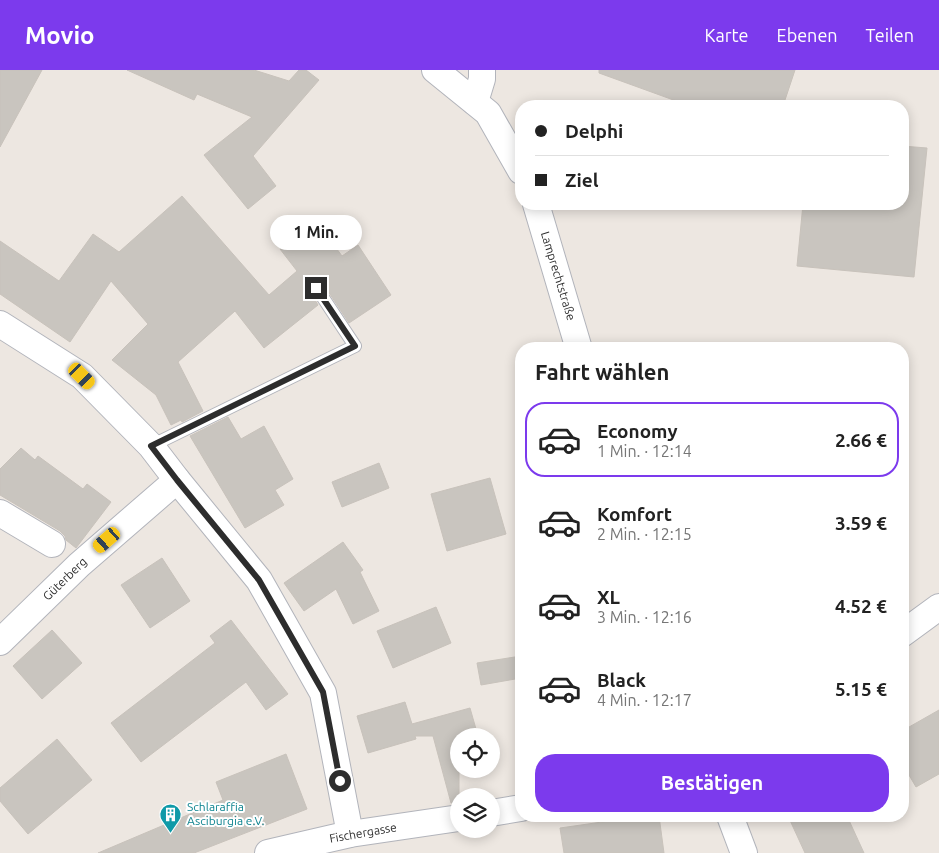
<!DOCTYPE html>
<html lang="de">
<head>
<meta charset="utf-8">
<style>
	body { margin:0; font-family:Ubuntu,sans-serif; background:#f2f2f2; color:#222; height:100vh; display:flex; flex-direction:column; font-size:19px; white-space:nowrap }
	* { box-sizing:border-box; margin:0 }
	p { font-size:16px; color:#767676 }
	.icon { flex:none; width:28px; height:28px; fill:none; stroke:currentColor; stroke-width:2; stroke-linecap:round; stroke-linejoin:round }
	.map { position:relative; flex:1; overflow:hidden }
	.side { position:absolute; left:515px; top:272px; width:394px; height:480px; display:flex; flex-direction:column; background:#fff; border-radius:20px; box-shadow:0 2px 12px #0003 }
	.side>* { flex:none }
	.guide { position:absolute; left:515px; top:30px; width:394px; height:110px; border-radius:20px; box-shadow:0 2px 12px #0003; display:grid; align-content:center; height:110px; padding:0 20px; background:#fff }
	.controls { position:absolute; left:450px; top:658px; display:grid; gap:10px }
	.controls a { display:grid; place-items:center; width:50px; height:50px; border-radius:50%; background:#fff; box-shadow:0 2px 12px #0003; font-size:25px }
	.end { position:absolute; width:22px; height:22px; margin:-11px; border:6px solid #2d2d2d; background:#fff; box-shadow:0 0 0 2px #fff }
	.from { border-radius:50% }
	.bubble { position:absolute; height:35px; border-radius:18px; background:#fff; box-shadow:0 2px 12px #0003; font-size:16px; font-weight:700; line-height:35px; text-align:center }
	.car { position:absolute; width:15px; height:30px; margin:-15px -8px; border-radius:6px; box-shadow:0 0 4px 1px #0007; background:linear-gradient(#f5c518 24%,#345 0 40%,#f5c518 0 76%,#345 0 86%,#f5c518 0) }
	.guide b { display:flex; align-items:center; gap:18px; height:48px; font-size:19px }
	.guide b+b { border-top:1px solid #e0e0e0 }
	.guide i { width:12px; height:12px; background:#222 }
	ul { padding:0; list-style:none }
	li { display:flex; align-items:center; gap:15px; height:75px; margin:0 10px 8px; padding:0 10px; border:2px solid transparent; border-radius:20px }
	li div { flex:1 }
	li b { display:block; font-size:19px }
	li em { font-style:normal; font-weight:700 }
	li.on { border-color:#7c3aed }
	li>.icon { width:45px; height:45px; stroke-width:1.5 }
	h2 { padding:0 20px; font-size:22px; line-height:60px }
	.cta { display:flex; gap:10px; margin-top:auto; padding:10px 20px }
	.cta a { flex:1; height:58px; border-radius:20px; background:#7c3aed; color:#fff; font-size:20px; font-weight:700; line-height:58px; text-align:center }
	header { display:flex; align-items:center; gap:30px; box-sizing:border-box; height:70px; padding:0 25px; background:#7c3aed; color:#fff }
	header strong { font-size:24px }
	nav { display:flex; gap:28px; margin-inline-start:auto; font-size:18px }
	.map>svg:first-child { display:block }
	.building { fill:#c9c5bf; stroke:#c8c2bb }
	.lines { fill:none; stroke-linecap:round; stroke-linejoin:round }
	.service-casing { stroke:#b2b4bb; stroke-width:14 }
	.minor-casing { stroke:#b2b4bb; stroke-width:28 }
	.service { stroke:#fff; stroke-width:12 }
	.minor { stroke:#fff; stroke-width:26 }
	.route { stroke:#2d2d2d; stroke-width:6 }
	.labels { text-anchor:middle; stroke-width:4; stroke-linejoin:round; paint-order:stroke }
	.street-label { font-size:12px; fill:#2d2d2d; stroke:#fff }
	.culture-label { font-size:12px; fill:#0d838f; stroke:#fff; text-anchor:start }
</style>
</head>
<body>
<header>
<strong>Movio</strong>
<nav><a>Karte</a><a>Ebenen</a><a>Teilen</a></nav>
</header>
<div class="map">
<svg width="939" height="783" viewBox="0 0 939 783">
	<rect width="100%" height="100%" fill="#ede7e1"/>
	<!-- building -->
	<g class="building">
		<polygon points="0,0 42,0 0,77"/>
		<polygon points="127,0 254,0 289,11 299,0 306,0 319,10 253,86 276,116 248,139 204,85 252,47 197,24 194,30"/>
		<polygon points="599,0 795,0 783,36 690,36 599,3"/>
		<polygon points="902,76 927,78 914,207 797,196 803,134 902,134"/>
		<polygon points="182,126 269,225 297,201 280,179 317,152 342,186 358,175 391,225 349,253 322,212 316,209 312,210 309,213 308,218 318,235 264,278 235,241 178,292 203,341 182,352 181,350 171,355 156,325 112,290 148,254 111,211 70,272 0,224 0,171 59,211 93,164 119,182"/>
		<polygon points="228,347 241,369 264,356 293,409 275,420 284,435 245,458 190,366"/>
		<polygon points="21,378 35,390 38,386 83,419 87,414 111,432 76,478 66,470 65,466 60,461 0,425 0,399"/>
		<polygon points="379,393 389,418 342,437 332,412"/>
		<polygon points="490,408 506,464 447,481 431,424"/>
		<polygon points="343,472 363,500 360,502 379,541 353,554 336,519 304,541 284,513"/>
		<polygon points="162,488 190,531 150,558 121,515"/>
		<polygon points="436,537 451,573 393,598 377,561"/>
		<polygon points="231,550 288,624 266,640 246,612 141,692 111,653 215,573 210,566"/>
		<polygon points="52,560 82,593 42,629 13,596"/>
		<polygon points="521,586 521,608 481,615 477,593"/>
		<polygon points="405,632 412,654 470,638 478,666 459,666 459,732 451,733 433,666 415,666 416,669 368,683 357,646"/>
		<polygon points="939,640 939,704 916,717 902,693 902,661"/>
		<polygon points="57,669 92,710 28,764 0,731 0,718"/>
		<polygon points="286,684 307,739 194,783 98,783 223,730 216,712"/>
		<polygon points="644,746 659,746 664,783 564,783 560,758"/>
		<polygon points="788,746 847,746 864,783 805,783"/>
	</g>
	<g class="lines">
		<defs>
			<polyline id="service" points="151,376 355,276 316,217"/>
			<g id="minor">
				<polyline points="435,0 488,43 521,101"/>
				<polyline points="475,32 482,9 482,0"/>
				<polyline points="536,134 579,279"/>
				<polyline points="0,254 82,306 151,376 177,410 259,510 323,623 350,764"/>
				<polyline points="0,443 52,474"/>
				<polyline points="902,564 939,537"/>
				<polyline points="0,572 79,495 177,410"/>
				<polyline points="491,743 521,738"/>
				<polyline points="730,746 744,783"/>
				<polyline points="268,783 350,764 459,748"/>
			</g>
		</defs>
		<!-- service casing -->
		<use href="#service" class="service-casing"/>
		<!-- minor casing -->
		<use href="#minor" class="minor-casing"/>
		<!-- service -->
		<use href="#service" class="service"/>
		<!-- minor -->
		<use href="#minor" class="minor"/>
	</g>
	<g class="lines">
		<!-- route -->
		<polyline class="route" points="316,218 355,276 151,376 177,410 259,510 323,622 340,711"/>
	</g>
	<!-- icons -->
	<defs>
		<symbol id="building-pin" viewBox="-11 -11 22 30"><path d="M0 17L-7.5 6A9.5 9.5 0 1 1 7.5 6Z" fill="#0f9aa8" stroke="#fff"/><path d="M-4-6H4V6H1V3H-1V6H-4ZM-2.5-4.3h1.7v1.8h-1.7ZM.8-4.3h1.7v1.8H.8ZM-2.5-1h1.7V.8h-1.7ZM.8-1h1.7V.8H.8Z" fill="#fff"/></symbol>
	</defs>
	<g fill-rule="evenodd">
		<use href="#building-pin" x="158" y="732" width="25" height="34"/>
	</g>
	<g class="labels">
		<!-- street labels -->
		<g class="street-label">
			<text transform="translate(558 206) rotate(73)" y="4">Lamprechtstraße</text>
			<text transform="translate(65 509) rotate(-44)" y="4">Güterberg</text>
			<text transform="translate(363 763) rotate(-10)" y="4">Fischergasse</text>
		</g>
		<!-- culture labels -->
		<g class="culture-label">
			<text x="187" y="741">Schlaraffia<tspan x="187" dy="14">Asciburgia e.V.</tspan></text>
		</g>
	</g>
</svg>
<div class="controls">
<a><svg class="icon" aria-label="locate" viewBox="0 0 24 24"><circle cx="12" cy="12" r="6"/><path d="M12 2v4M12 18v4M2 12h4M18 12h4"/></svg></a>
<a><svg class="icon" aria-label="layers" viewBox="0 0 24 24"><path d="M12 4l9 5-9 5-9-5zM3 14l9 5 9-5"/></svg></a>
</div>
<i class="end from" style="left:340px;top:711px"></i>
<i class="end" style="left:316px;top:218px"></i>
<div class="bubble" style="left:270px;top:145px;width:92px">1 Min.</div>
<i class="car" style="left:82px;top:306px;rotate:135deg"></i>
<i class="car" style="left:107px;top:470px;rotate:229deg"></i>
<div class="guide">
<b><i class="from"></i>Delphi</b>
<b><i></i>Ziel</b>
</div>
<section class="side">
<h2>Fahrt wählen</h2>
<ul>
<li class="on"><svg class="icon" aria-label="car" viewBox="0 0 24 24"><path d="M5 17H2v-5l4-1 3-4h7l3 4 3 1v5h-3M9 17h6M6 11h13"/><circle cx="7" cy="17" r="2"/><circle cx="17" cy="17" r="2"/></svg><div><b>Economy</b><p>1 Min. · 12:14</p></div><em>2.66 €</em></li>
<li><svg class="icon" aria-label="car" viewBox="0 0 24 24"><path d="M5 17H2v-5l4-1 3-4h7l3 4 3 1v5h-3M9 17h6M6 11h13"/><circle cx="7" cy="17" r="2"/><circle cx="17" cy="17" r="2"/></svg><div><b>Komfort</b><p>2 Min. · 12:15</p></div><em>3.59 €</em></li>
<li><svg class="icon" aria-label="car" viewBox="0 0 24 24"><path d="M5 17H2v-5l4-1 3-4h7l3 4 3 1v5h-3M9 17h6M6 11h13"/><circle cx="7" cy="17" r="2"/><circle cx="17" cy="17" r="2"/></svg><div><b>XL</b><p>3 Min. · 12:16</p></div><em>4.52 €</em></li>
<li><svg class="icon" aria-label="car" viewBox="0 0 24 24"><path d="M5 17H2v-5l4-1 3-4h7l3 4 3 1v5h-3M9 17h6M6 11h13"/><circle cx="7" cy="17" r="2"/><circle cx="17" cy="17" r="2"/></svg><div><b>Black</b><p>4 Min. · 12:17</p></div><em>5.15 €</em></li>
</ul>
<div class="cta"><a>Bestätigen</a></div>
</section>
</div>
</body>
</html>
